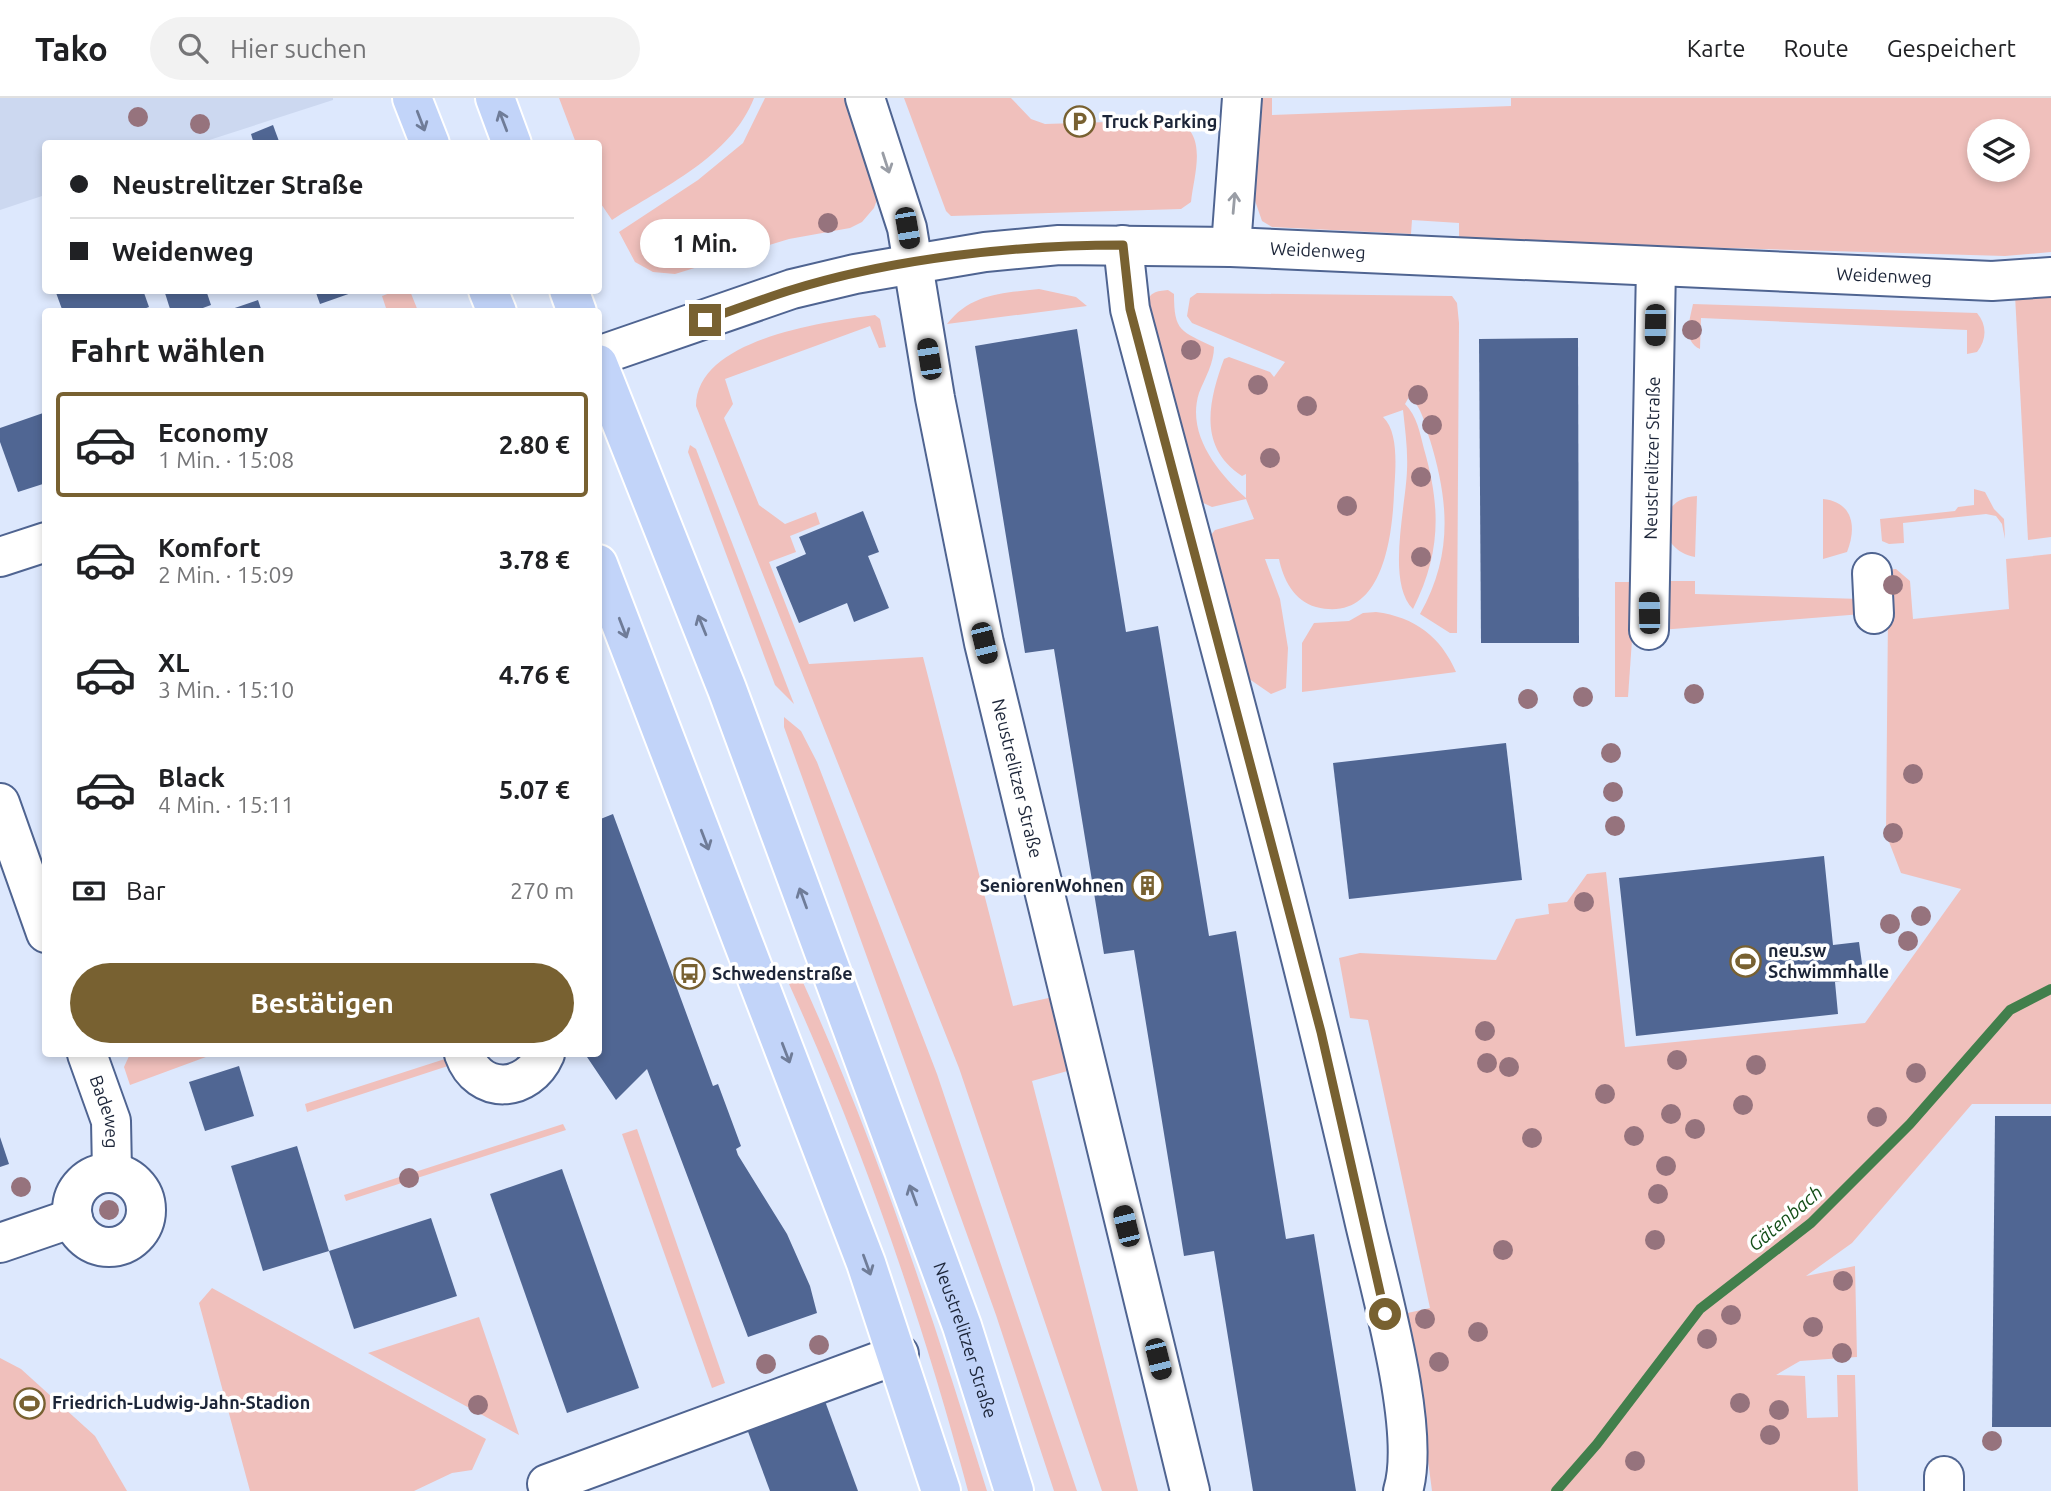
<!DOCTYPE html>
<html lang="de">
<head>
<meta charset="utf-8">
<style>
	body { margin:0; font-family:Ubuntu,sans-serif; background:#f2f2f2; color:#202124; height:100vh; display:flex; flex-direction:column; font-size:26px; white-space:nowrap }
	* { box-sizing:border-box; margin:0 }
	p { font-size:23px; color:#757577 }
	.icon { flex:none; width:38px; height:38px; fill:none; stroke:currentColor; stroke-width:2; stroke-linecap:round; stroke-linejoin:round }
	.map { position:relative; flex:1; overflow:hidden }
	.drawer { position:absolute; left:42px; top:210px; width:560px; height:749px; display:flex; flex-direction:column; background:#fff; border-radius:7px; box-shadow:0 4px 10px #0003 }
	.drawer>* { flex:none }
	.top-card { position:absolute; left:42px; top:42px; width:560px; height:154px; border-radius:7px; box-shadow:0 4px 10px #0003; display:grid; align-content:center; height:154px; padding:0 28px; background:#fff }
	.tools { position:absolute; left:1967px; top:21px; display:grid; gap:14px }
	.tools a { display:grid; place-items:center; width:63px; height:63px; border-radius:50%; background:#fff; box-shadow:0 4px 10px #0003; font-size:35px }
	.end { position:absolute; width:32px; height:32px; margin:-16px; border:9px solid #786131; background:#fff; box-shadow:0 0 0 4px #fff }
	.from { border-radius:50% }
	.bubble { position:absolute; height:49px; border-radius:24px; background:#fff; box-shadow:0 4px 10px #0003; font-size:23px; font-weight:600; line-height:49px; text-align:center }
	.car { position:absolute; width:21px; height:42px; margin:-21px -10px; border-radius:9px; box-shadow:0 0 5px 2px #0007; background:linear-gradient(#222 24%,#8ab4d8 0 40%,#222 0 76%,#8ab4d8 0 86%,#222 0) }
	.top-card b { display:flex; align-items:center; gap:24px; height:66px; font-size:26px }
	.top-card b+b { border-top:2px solid #e0e0e0 }
	.top-card i { width:18px; height:18px; background:#202124 }
	ul { padding:0; list-style:none }
	li { display:flex; align-items:center; gap:21px; height:105px; margin:0 14px 10px; padding:0 14px; border:4px solid transparent; border-radius:7px }
	li div { flex:1 }
	li b { display:block; font-size:26px }
	li em { font-style:normal; font-weight:600 }
	li.selected { border-color:#786131 }
	li>.icon { width:63px; height:63px; stroke-width:1.5 }
	h2 { padding:0 28px; font-size:32px; line-height:84px }
	.pay { display:flex; align-items:center; gap:18px; height:77px; padding:0 28px; font-size:26px }
	.pay p { margin-inline-start:auto }
	.cta { display:flex; gap:14px; margin-top:auto; padding:14px 28px }
	.cta a { flex:1; height:80px; border-radius:42px; background:#786131; color:#fff; font-size:28px; font-weight:600; line-height:80px; text-align:center }
	header { display:flex; align-items:center; gap:42px; box-sizing:border-box; height:98px; padding:0 35px; background:#fff; border-bottom:2px solid #e0e0e0 }
	header strong { font-size:33px }
	nav { display:flex; gap:38px; margin-inline-start:auto; font-size:24px }
	.search { width:490px; height:63px; background:#f2f2f2; display:flex; align-items:center; gap:18px; box-sizing:border-box; padding:0 24px; border-radius:38px; color:#757577; font-size:26px }
	.map>svg:first-child { display:block }
	.built { fill:#ccd8f0 }
	.green { fill:#f0c0bc; fill-rule:evenodd }
	.lines { fill:none; stroke-linecap:round; stroke-linejoin:round }
	.stream { stroke:#427f4c; stroke-width:10 }
	.building { fill:#506693 }
	.minor-casing { stroke:#4f6491; stroke-width:42 }
	.major-casing { stroke:#fff; stroke-width:42 }
	.minor { stroke:#fff; stroke-width:38 }
	.major { stroke:#c2d4f9; stroke-width:38 }
	.tree { fill:#96737d }
	.oneway { stroke:#6f7c98 }
	.oneway2 { stroke:#999da5 }
	.route { stroke:#786131; stroke-width:9 }
	.labels { text-anchor:middle; stroke-width:7; stroke-linejoin:round; paint-order:stroke }
	.poi-label { font-size:18px; font-weight:bold; fill:#1c2538; stroke:#fff; text-anchor:start }
	.street-label { font-size:18px; fill:#1c2538; stroke:#fff }
	.water-label { font-size:19px; font-style:italic; fill:#154f19; stroke:#fff }
</style>
</head>
<body>
<header>
<strong>Tako</strong>
<div class="search"><svg class="icon" aria-label="search" viewBox="0 0 24 24"><circle cx="10" cy="10" r="6"/><path d="M15 15l6 6"/></svg>Hier suchen</div>
<nav><a>Karte</a><a>Route</a><a>Gespeichert</a></nav>
</header>
<div class="map">
<svg width="2051" height="1393" viewBox="0 0 2051 1393">
	<rect width="100%" height="100%" fill="#dde8fd"/>
	<!-- built -->
	<polygon class="built" points="0,0 333,0 333,2 200,45 46,46 45,97 0,112"/>
	<!-- green -->
	<g class="green">
		<path d="M559,0H754C731,59 663,89 612,122L599,103L598,46L576,45Z"/>
		<polygon points="765,0 845,0 878,99 874,110 862,124 850,130 789,141 675,176 653,174 635,164 619,134 698,82 743,45"/>
		<path d="M904,0H1011L1031,21L1045,26L1172,22C1210,32 1194,75 1191,104L1181,111L951,118L946,113Z"/>
		<path d="M1258,0H1272V17L1511,8V0H2051V154L2005,158L1620,147L1459,139V125L1412,122L1411,136L1272,129L1262,123L1253,97ZM1979,33H2018V72H1979Z"/>
		<path d="M1039,191L1076,199L1087,208L947,226C971,195 1003,195 1039,191Z"/>
		<polygon points="398,192 410,193 418,213 387,213 382,198"/>
		<path d="M1168,192L1174,196C1174,234 1181,233 1214,249C1214,265 1205,280 1199,295C1186,336 1218,375 1246,400V376L1242,378C1197,349 1209,302 1224,261L1229,259L1270,274L1274,279L1285,264L1192,225L1187,218L1190,200L1197,195L1452,198L1457,205L1459,225L1457,535H1450L1420,516C1453,457 1449,404 1430,342C1425,327 1422,308 1409,299L1405,306C1417,318 1420,335 1424,351C1441,410 1441,455 1413,511C1386,485 1406,408 1407,372C1408,352 1405,331 1403,312L1383,319C1400,335 1395,374 1394,396C1392,441 1382,526 1316,509C1294,503 1283,481 1279,461H1265L1280,501L1288,550L1286,590L1271,596L1242,576L1207,442L1215,432L1254,421L1246,401L1212,409L1199,403L1146,206C1150,194 1156,193 1168,192Z"/>
		<polygon points="2051,195 2051,439 2028,442 2015,197"/>
		<path d="M1693,206L1977,215C1987,227 1987,241 1977,254L1967,256V232L1701,220L1700,251C1682,243 1690,221 1693,206Z"/>
		<path d="M875,217L880,221L886,249L879,250L870,228L725,281L733,306L724,320L759,407L785,426L816,414L820,426L790,438L796,454L769,464L809,566L923,559L1013,908L1053,899L1071,972L1032,983L1138,1393H1102L959,970L696,308C696,240 826,224 875,217Z"/>
		<polygon points="690,347 696,351 794,606 775,587 688,354"/>
		<polygon points="1974,391 1985,394 1994,411 2004,421 2005,441 2002,426 1996,418 1986,416 1903,425 1904,445 1889,446 1882,443 1880,421 1955,413 1958,409 1974,407"/>
		<path d="M1697,398L1695,459C1656,452 1654,400 1697,398Z"/>
		<path d="M1823,401C1853,404 1857,429 1847,454L1823,461Z"/>
		<polygon points="2051,456 2051,1006 1972,1006 1852,1145 1806,1178 1855,1168 1857,1259 1800,1263 1776,1277 1805,1278 1807,1320 1838,1319 1837,1277 1855,1277 1858,1393 1432,1393 1421,1309 1403,1216 1430,1210 1368,922 1350,920 1339,860 1360,855 1496,862 1516,821 1549,816 1548,806 1567,804 1587,776 1606,774 1625,949 1865,925 1961,791 1901,775 1886,736 1888,515 1884,472 1896,471 1910,483 1913,521 2009,511 2006,461"/>
		<polygon points="1661,483 1695,483 1695,496 1861,501 1862,516 1660,532"/>
		<polygon points="1615,484 1636,484 1628,599 1615,599"/>
		<path d="M1376,514C1415,519 1441,539 1456,574L1302,594V545L1314,525L1349,523L1363,515Z"/>
		<polygon points="784,619 801,633 817,664 937,976 1077,1393 1054,1393 996,1217 784,629"/>
		<path d="M801,880C877,1046 933,1220 987,1393H968C922,1220 863,1049 789,886Z"/>
		<polygon points="130,956 214,956 130,987 124,969"/>
		<polygon points="448,960 451,967 307,1014 305,1006"/>
		<polygon points="563,1026 566,1032 346,1103 344,1097"/>
		<polygon points="637,1031 725,1285 712,1290 622,1036"/>
		<polygon points="212,1190 486,1341 472,1372 452,1375 414,1393 250,1393 199,1205"/>
		<polygon points="479,1219 519,1337 368,1255"/>
		<polygon points="0,1260 21,1271 95,1338 127,1393 0,1393"/>
	</g>
	<g class="lines">
		<!-- stream -->
		<polyline class="stream" points="1556,1393 1597,1346 1700,1211 1811,1125 1910,1026 2010,912 2051,891"/>
	</g>
	<!-- building -->
	<g class="building">
		<polygon points="273,27 280,46 254,46 251,36"/>
		<polygon points="55,192 143,192 149,209 136,214 63,214"/>
		<polygon points="164,192 206,192 211,207 192,214 171,214"/>
		<polygon points="315,192 357,192 357,193 320,206"/>
		<polygon points="258,202 262,214 226,214 226,213"/>
		<polygon points="1077,231 1126,534 1158,528 1209,838 1236,833 1286,1141 1314,1136 1356,1393 1253,1393 1214,1153 1184,1158 1134,852 1104,856 1054,551 1025,555 975,248"/>
		<polygon points="1578,240 1579,545 1481,545 1479,241"/>
		<polygon points="46,314 46,385 18,394 0,344 0,330"/>
		<polygon points="863,413 879,454 868,458 889,510 854,524 847,505 799,525 776,469 806,456 799,439"/>
		<polygon points="1506,645 1522,782 1349,801 1333,665"/>
		<polygon points="613,716 713,988 718,986 741,1048 736,1051 738,1057 787,1136 810,1188 817,1215 748,1239 647,971 616,1002 585,956 598,956 598,722"/>
		<polygon points="1824,758 1833,847 1859,844 1864,880 1835,884 1838,916 1636,938 1619,780"/>
		<polygon points="239,968 254,1018 205,1033 189,984"/>
		<polygon points="1995,1018 2051,1018 2051,1329 1992,1329"/>
		<polygon points="0,1039 9,1066 0,1069"/>
		<polygon points="297,1048 329,1153 263,1173 231,1068"/>
		<polygon points="562,1071 639,1290 567,1315 490,1096"/>
		<polygon points="431,1120 457,1198 354,1231 329,1153"/>
		<polygon points="825,1303 858,1393 770,1393 747,1331"/>
	</g>
	<g class="lines">
		<defs>
			<g id="minor">
				<path id="s1" d="M865,0L907,130L935,300L984,545L1190,1393"/>
				<path d="M1123,147L1130,211C1210,512 1293,813 1363,1117C1378,1184 1422,1331 1403,1393"/>
				<polyline points="1231,149 1242,0"/>
				<path id="s2" d="M598,258L792,191L855,176L985,154L1059,147L1231,149L1992,183L2051,179"/>
				<polyline points="0,459 46,444"/>
				<polyline points="1872,475 1874,516"/>
				<path id="s3" d="M1649,532L1656,169"/>
				<polyline points="0,705 46,835"/>
				<path id="s4" d="M87,956L111,1023L112,1074"/>
				<path d="M464,956C479,998 528,995 545,956"/>
				<circle cx="109" cy="1112" r="37"/>
				<polyline points="0,1145 73,1120"/>
				<polyline points="547,1386 899,1256"/>
				<polyline points="1944,1393 1944,1378"/>
			</g>
			<g id="major">
				<polyline points="412,0 430,46"/>
				<polyline points="495,0 512,46"/>
				<polyline points="488,192 497,214"/>
				<polyline points="569,192 577,214"/>
				<path id="s5" d="M598,266L727,591L962,1228L1014,1393"/>
				<polyline points="598,466 866,1165 941,1393"/>
			</g>
		</defs>
		<!-- minor casing -->
		<use href="#minor" class="minor-casing"/>
		<!-- major casing -->
		<use href="#major" class="major-casing"/>
		<!-- minor -->
		<use href="#minor" class="minor"/>
		<!-- major -->
		<use href="#major" class="major"/>
	</g>
	<!-- trees -->
	<g class="tree">
		<circle cx="138" cy="19" r="10"/>
		<circle cx="200" cy="26" r="10"/>
		<circle cx="828" cy="125" r="10"/>
		<circle cx="717" cy="143" r="10"/>
		<circle cx="1692" cy="232" r="10"/>
		<circle cx="1191" cy="252" r="10"/>
		<circle cx="1258" cy="287" r="10"/>
		<circle cx="1418" cy="297" r="10"/>
		<circle cx="1307" cy="308" r="10"/>
		<circle cx="1432" cy="327" r="10"/>
		<circle cx="1270" cy="360" r="10"/>
		<circle cx="1421" cy="379" r="10"/>
		<circle cx="1347" cy="408" r="10"/>
		<circle cx="1421" cy="459" r="10"/>
		<circle cx="1893" cy="487" r="10"/>
		<circle cx="1694" cy="596" r="10"/>
		<circle cx="1583" cy="599" r="10"/>
		<circle cx="1528" cy="601" r="10"/>
		<circle cx="1611" cy="655" r="10"/>
		<circle cx="1913" cy="676" r="10"/>
		<circle cx="1613" cy="694" r="10"/>
		<circle cx="1615" cy="728" r="10"/>
		<circle cx="1893" cy="735" r="10"/>
		<circle cx="1584" cy="804" r="10"/>
		<circle cx="1921" cy="818" r="10"/>
		<circle cx="1890" cy="826" r="10"/>
		<circle cx="1908" cy="843" r="10"/>
		<circle cx="1485" cy="933" r="10"/>
		<circle cx="1677" cy="962" r="10"/>
		<circle cx="1487" cy="965" r="10"/>
		<circle cx="1756" cy="967" r="10"/>
		<circle cx="1509" cy="969" r="10"/>
		<circle cx="1916" cy="975" r="10"/>
		<circle cx="1605" cy="996" r="10"/>
		<circle cx="1743" cy="1007" r="10"/>
		<circle cx="1671" cy="1016" r="10"/>
		<circle cx="1877" cy="1019" r="10"/>
		<circle cx="1695" cy="1031" r="10"/>
		<circle cx="1634" cy="1038" r="10"/>
		<circle cx="1532" cy="1040" r="10"/>
		<circle cx="1666" cy="1068" r="10"/>
		<circle cx="409" cy="1080" r="10"/>
		<circle cx="21" cy="1089" r="10"/>
		<circle cx="1658" cy="1096" r="10"/>
		<circle cx="109" cy="1112" r="10"/>
		<circle cx="1655" cy="1142" r="10"/>
		<circle cx="1503" cy="1152" r="10"/>
		<circle cx="1843" cy="1183" r="10"/>
		<circle cx="1731" cy="1217" r="10"/>
		<circle cx="1425" cy="1221" r="10"/>
		<circle cx="1813" cy="1229" r="10"/>
		<circle cx="1478" cy="1234" r="10"/>
		<circle cx="1707" cy="1241" r="10"/>
		<circle cx="819" cy="1247" r="10"/>
		<circle cx="1842" cy="1255" r="10"/>
		<circle cx="1439" cy="1264" r="10"/>
		<circle cx="766" cy="1266" r="10"/>
		<circle cx="1740" cy="1305" r="10"/>
		<circle cx="478" cy="1307" r="10"/>
		<circle cx="1779" cy="1312" r="10"/>
		<circle cx="1770" cy="1337" r="10"/>
		<circle cx="1992" cy="1343" r="10"/>
		<circle cx="1635" cy="1363" r="10"/>
	</g>
	<!-- one-way arrows -->
	<defs><path id="oneway-shaft" d="M-6 0H5M1.5-3L5.5 0L1.5 3" fill="none" stroke-width="1.6" stroke-linecap="round" stroke-linejoin="round" transform="scale(1.75)"/></defs>
	<g class="oneway">
		<use href="#oneway-shaft" transform="translate(421 23) rotate(69)"/>
		<use href="#oneway-shaft" transform="translate(503 23) rotate(-111)"/>
		<use href="#oneway-shaft" transform="translate(702 527) rotate(-112)"/>
		<use href="#oneway-shaft" transform="translate(623 530) rotate(69)"/>
		<use href="#oneway-shaft" transform="translate(705 742) rotate(69)"/>
		<use href="#oneway-shaft" transform="translate(803 800) rotate(-110)"/>
		<use href="#oneway-shaft" transform="translate(786 955) rotate(69)"/>
		<use href="#oneway-shaft" transform="translate(913 1097) rotate(-110)"/>
		<use href="#oneway-shaft" transform="translate(867 1167) rotate(70)"/>
	</g>
	<g class="oneway2">
		<use href="#oneway-shaft" transform="translate(886 65) rotate(72)"/>
		<use href="#oneway-shaft" transform="translate(1234 105) rotate(-85)"/>
	</g>
	<g class="lines">
		<!-- route -->
		<path class="route" d="M705,222C734,212 762,201 791,192C894,160 1016,147 1123,147L1130,211L1321,934L1385,1216"/>
	</g>
	<!-- icons -->
	<defs>
		<symbol id="parking-ring" viewBox="-11 -11 22 22"><circle r="9.5" fill="#fff" stroke="#786131" stroke-width="1.5"/><path d="M-3.5-5.5H1a3.5 3.5 0 0 1 0 7H-1V5.5H-3.5ZM-1-3.4V-.6H.8a1.4 1.4 0 0 0 0-2.8Z" fill="#786131"/></symbol>
		<symbol id="building-ring" viewBox="-11 -11 22 22"><circle r="9.5" fill="#fff" stroke="#786131" stroke-width="1.5"/><path d="M-4-6H4V6H1V3H-1V6H-4ZM-2.5-4.3h1.7v1.8h-1.7ZM.8-4.3h1.7v1.8H.8ZM-2.5-1h1.7V.8h-1.7ZM.8-1h1.7V.8H.8Z" fill="#786131"/></symbol>
		<symbol id="stadium-ring" viewBox="-11 -11 22 22"><circle r="9.5" fill="#fff" stroke="#786131" stroke-width="1.5"/><path d="M0-5a6.5 5 0 1 0 0 10a6.5 5 0 1 0 0-10ZM-3.5-1.8h7v3.6h-7Z" fill="#786131"/></symbol>
		<symbol id="bus-ring" viewBox="-11 -11 22 22"><circle r="9.5" fill="#fff" stroke="#786131" stroke-width="1.5"/><path d="M-5-6H5V4H4V6H2V4H-2V6H-4V4H-5ZM-3.5-4V0h7V-4ZM-3.5 1.2v1.5H-2V1.2ZM2 1.2v1.5H3.5V1.2Z" fill="#786131"/></symbol>
	</defs>
	<g fill-rule="evenodd">
		<use href="#parking-ring" x="1062" y="6" width="35" height="35"/>
		<use href="#building-ring" x="1130" y="770" width="35" height="35"/>
		<use href="#stadium-ring" x="1728" y="846" width="35" height="35"/>
		<use href="#bus-ring" x="672" y="858" width="35" height="35"/>
		<use href="#stadium-ring" x="12" y="1288" width="35" height="35"/>
	</g>
	<g class="labels">
		<!-- poi labels -->
		<g class="poi-label">
			<text x="1102" y="30">Truck Parking</text>
			<text x="1124" y="794" text-anchor="end">SeniorenWohnen</text>
			<text x="1768" y="859">neu.sw<tspan x="1768" dy="21">Schwimmhalle</tspan></text>
			<text x="712" y="882">Schwedenstraße</text>
			<text x="52" y="1311">Friedrich-Ludwig-Jahn-Stadion</text>
		</g>
		<!-- street labels -->
		<g class="street-label">
			<text dy="6" stroke="none"><textPath href="#s2" startOffset="735">Weidenweg</textPath></text>
			<text dy="6" stroke="none"><textPath href="#s2" startOffset="1302">Weidenweg</textPath></text>
			<text dy="6" stroke="none"><textPath href="#s3" startOffset="172">Neustrelitzer Straße</textPath></text>
			<text dy="6" stroke="none"><textPath href="#s1" startOffset="698">Neustrelitzer Straße</textPath></text>
			<text dy="6" stroke="none"><textPath href="#s4" startOffset="61">Badeweg</textPath></text>
			<text dy="6" stroke="none"><textPath href="#s5" startOffset="1043">Neustrelitzer Straße</textPath></text>
		</g>
		<!-- water labels -->
		<g class="water-label">
			<text transform="translate(1785 1120) rotate(-40)" y="7">Gätenbach</text>
		</g>
	</g>
</svg>
<div class="tools">
<a><svg class="icon" aria-label="layers" viewBox="0 0 24 24"><path d="M12 4l9 5-9 5-9-5zM3 14l9 5 9-5"/></svg></a>
</div>
<i class="end from" style="left:1385px;top:1216px"></i>
<i class="end" style="left:705px;top:222px"></i>
<div class="bubble" style="left:640px;top:121px;width:130px">1 Min.</div>
<i class="car" style="left:907px;top:130px;rotate:170deg"></i>
<i class="car" style="left:1655px;top:227px;rotate:181deg"></i>
<i class="car" style="left:929px;top:261px;rotate:351deg"></i>
<i class="car" style="left:1649px;top:515px;rotate:359deg"></i>
<i class="car" style="left:984px;top:545px;rotate:166deg"></i>
<i class="car" style="left:1126px;top:1128px;rotate:346deg"></i>
<i class="car" style="left:1158px;top:1261px;rotate:166deg"></i>
<div class="top-card">
<b><i class="from"></i>Neustrelitzer Straße</b>
<b><i></i>Weidenweg</b>
</div>
<section class="drawer">
<h2>Fahrt wählen</h2>
<ul>
<li class="selected"><svg class="icon" aria-label="car" viewBox="0 0 24 24"><path d="M5 17H2v-5l4-1 3-4h7l3 4 3 1v5h-3M9 17h6M6 11h13"/><circle cx="7" cy="17" r="2"/><circle cx="17" cy="17" r="2"/></svg><div><b>Economy</b><p>1 Min. · 15:08</p></div><em>2.80 €</em></li>
<li><svg class="icon" aria-label="car" viewBox="0 0 24 24"><path d="M5 17H2v-5l4-1 3-4h7l3 4 3 1v5h-3M9 17h6M6 11h13"/><circle cx="7" cy="17" r="2"/><circle cx="17" cy="17" r="2"/></svg><div><b>Komfort</b><p>2 Min. · 15:09</p></div><em>3.78 €</em></li>
<li><svg class="icon" aria-label="car" viewBox="0 0 24 24"><path d="M5 17H2v-5l4-1 3-4h7l3 4 3 1v5h-3M9 17h6M6 11h13"/><circle cx="7" cy="17" r="2"/><circle cx="17" cy="17" r="2"/></svg><div><b>XL</b><p>3 Min. · 15:10</p></div><em>4.76 €</em></li>
<li><svg class="icon" aria-label="car" viewBox="0 0 24 24"><path d="M5 17H2v-5l4-1 3-4h7l3 4 3 1v5h-3M9 17h6M6 11h13"/><circle cx="7" cy="17" r="2"/><circle cx="17" cy="17" r="2"/></svg><div><b>Black</b><p>4 Min. · 15:11</p></div><em>5.07 €</em></li>
</ul>
<div class="pay"><svg class="icon" aria-label="cash" viewBox="0 0 24 24"><path d="M3 7h18v10H3z"/><circle cx="12" cy="12" r="2"/></svg>Bar<p>270 m</p></div>
<div class="cta"><a>Bestätigen</a></div>
</section>
</div>
</body>
</html>
